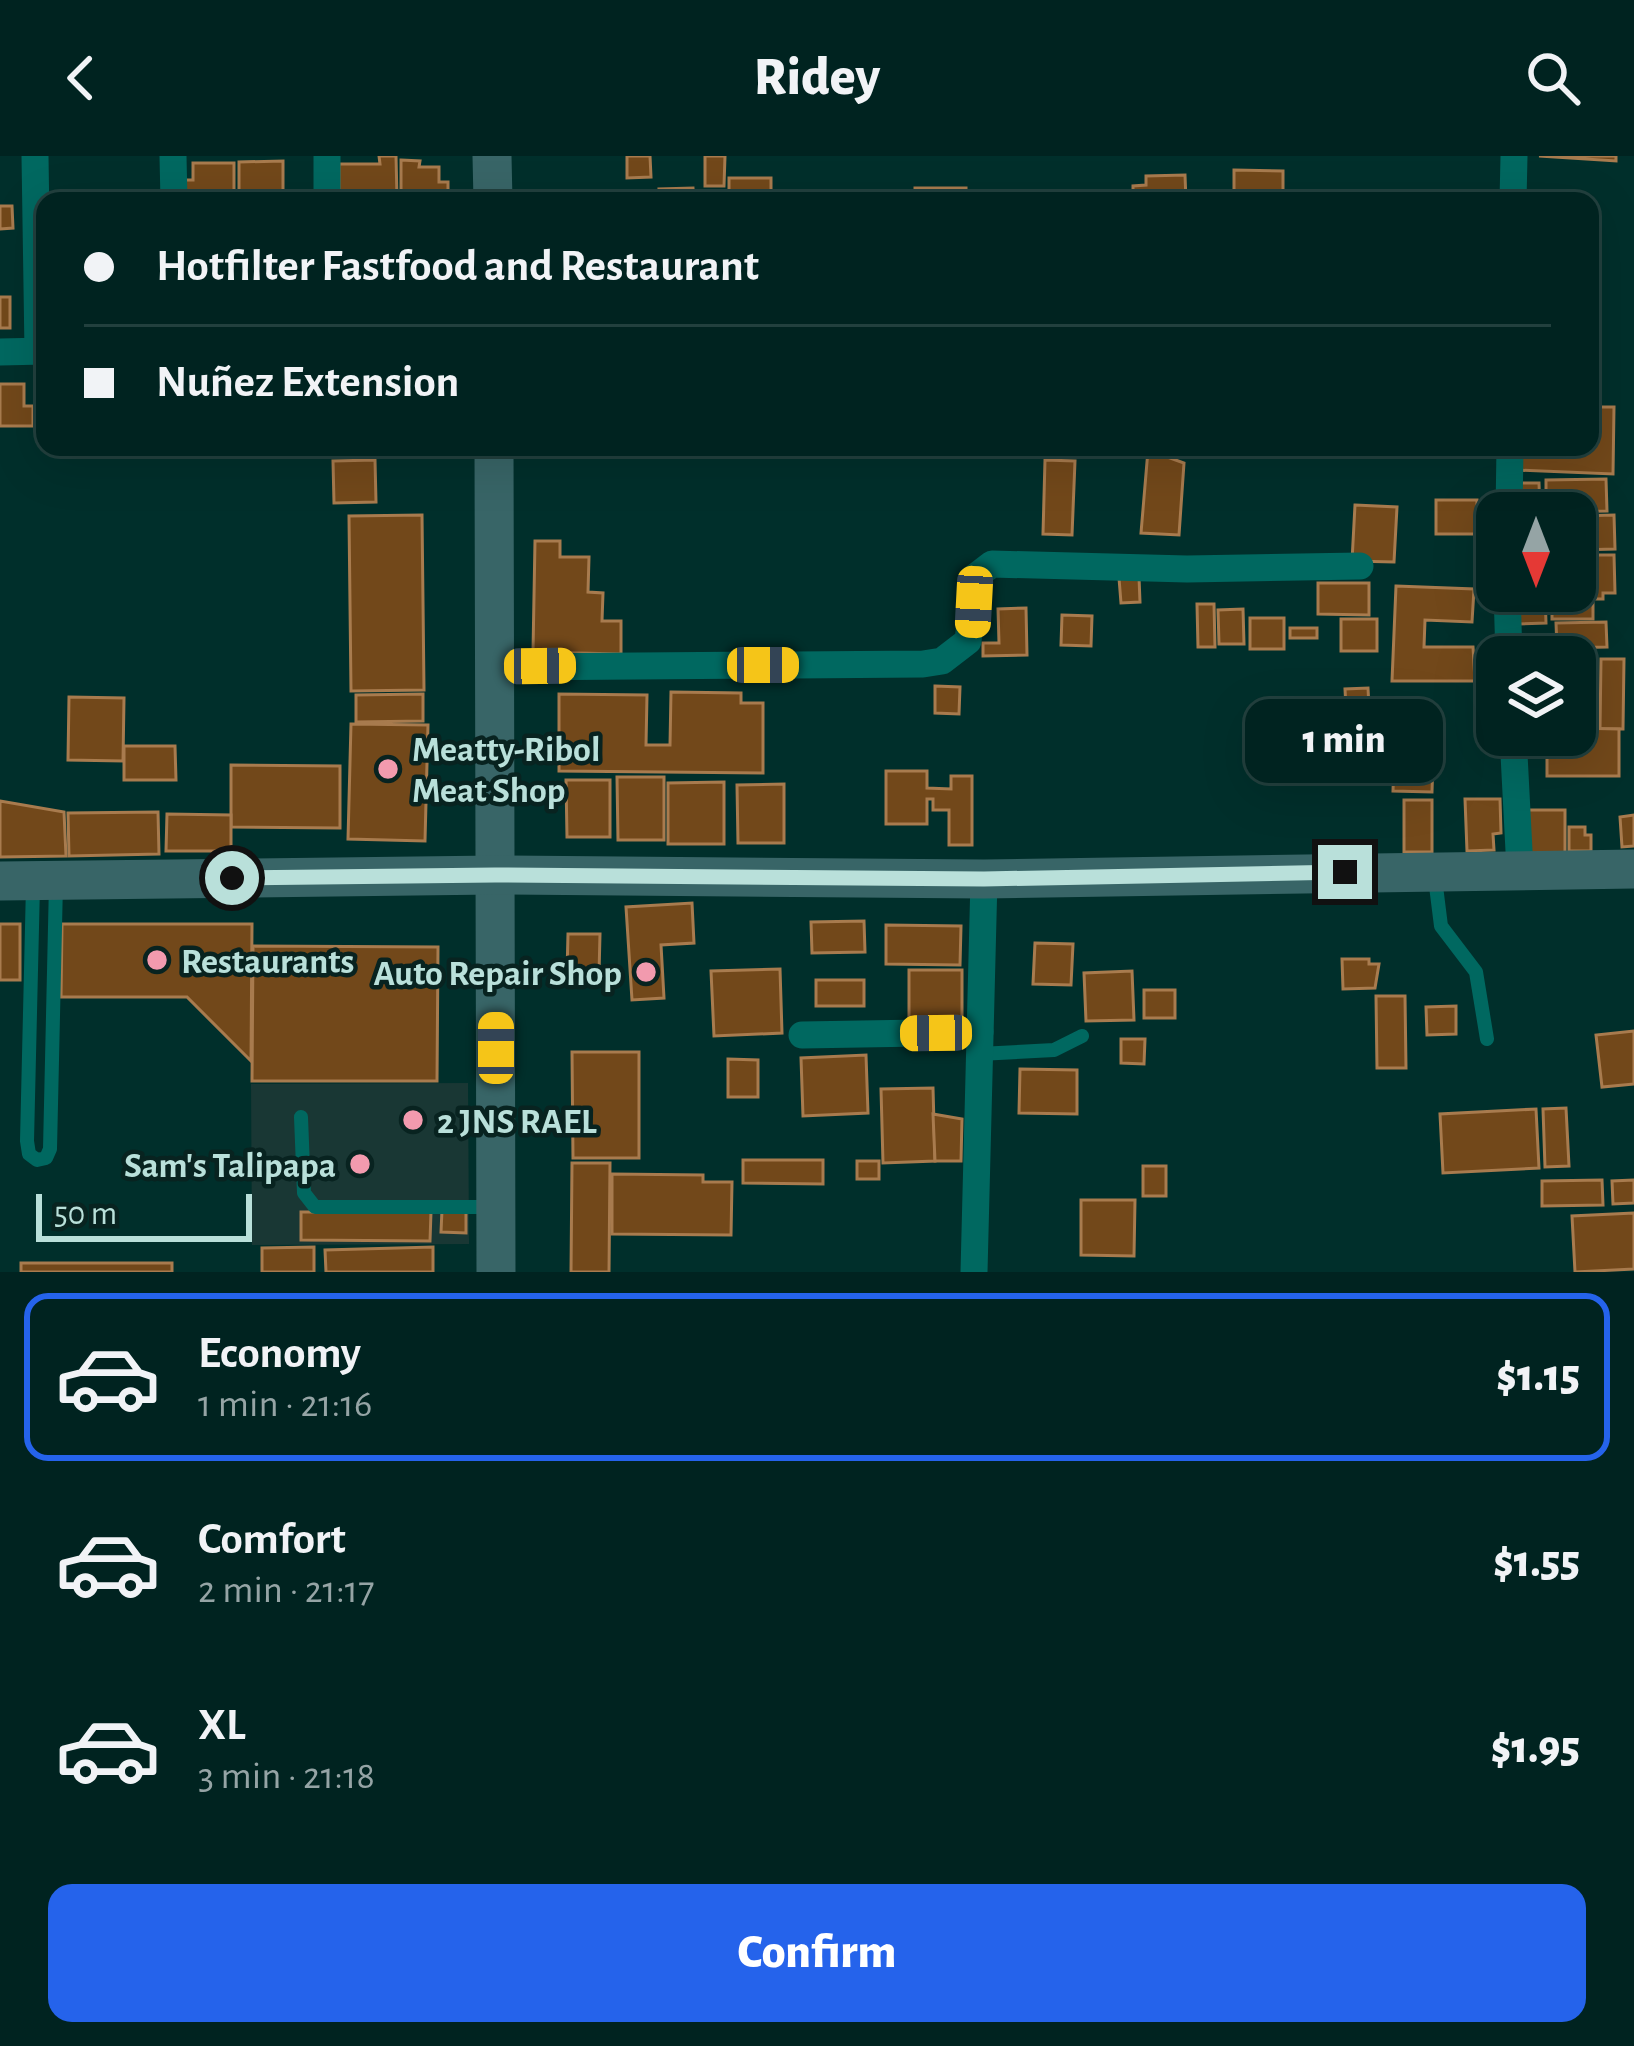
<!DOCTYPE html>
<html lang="en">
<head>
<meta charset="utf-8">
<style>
	body { margin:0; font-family:"Alegreya Sans",sans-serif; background:#0e2f2d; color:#f1f3f6; height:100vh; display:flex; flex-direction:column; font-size:45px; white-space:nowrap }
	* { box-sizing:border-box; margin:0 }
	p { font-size:39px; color:#95a4a5 }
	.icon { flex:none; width:66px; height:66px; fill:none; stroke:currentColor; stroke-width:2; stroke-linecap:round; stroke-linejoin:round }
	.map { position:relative; height:1116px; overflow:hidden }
	.panel { display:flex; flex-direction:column; background:#002320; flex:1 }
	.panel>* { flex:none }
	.banner { position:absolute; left:36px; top:36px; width:1563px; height:264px; border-radius:24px; box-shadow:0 12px 48px #0002,0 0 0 3px #22403e; display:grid; align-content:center; height:264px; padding:0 48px; background:#002320 }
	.needle { width:78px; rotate:180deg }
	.controls { position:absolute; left:1476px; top:336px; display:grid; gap:24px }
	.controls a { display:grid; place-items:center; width:120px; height:120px; border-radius:24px; background:#002320; box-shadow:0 12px 48px #0002,0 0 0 3px #22403e; font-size:60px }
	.scale { position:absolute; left:36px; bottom:30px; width:216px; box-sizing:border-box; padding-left:12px; border:6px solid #b9e0da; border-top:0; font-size:33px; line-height:42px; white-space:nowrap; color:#b9e0da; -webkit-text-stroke:9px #082320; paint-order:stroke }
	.end { position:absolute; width:54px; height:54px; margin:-27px; border:15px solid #b9e0da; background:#111; box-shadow:0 0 0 6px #111 }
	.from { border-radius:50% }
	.bubble { position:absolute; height:84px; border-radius:24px; background:#002320; box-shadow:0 12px 48px #0002,0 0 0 3px #22403e; font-size:39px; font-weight:800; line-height:84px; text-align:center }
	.car { position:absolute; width:36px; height:72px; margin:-36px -18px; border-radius:15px; box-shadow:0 0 9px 3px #0007; background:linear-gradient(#f5c518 24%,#345 0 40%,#f5c518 0 76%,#345 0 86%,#f5c518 0) }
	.banner b { display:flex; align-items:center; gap:42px; height:114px; font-size:45px }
	.banner b+b { border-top:3px solid #22403e }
	.banner i { width:30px; height:30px; background:#f1f3f6 }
	ul { padding:21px 0 0; list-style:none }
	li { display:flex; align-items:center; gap:36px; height:168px; margin:0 24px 18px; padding:0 24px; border:6px solid transparent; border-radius:24px }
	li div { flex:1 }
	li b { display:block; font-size:45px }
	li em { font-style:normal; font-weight:800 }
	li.active { border-color:#2563eb }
	li>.icon { width:108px; height:108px; stroke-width:1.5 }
	.cta { display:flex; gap:24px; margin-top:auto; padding:24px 48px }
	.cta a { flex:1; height:138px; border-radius:24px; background:#2563eb; color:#fff; font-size:48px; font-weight:800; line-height:138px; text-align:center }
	header { display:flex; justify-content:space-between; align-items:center; height:156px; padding:0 48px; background:#002320; font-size:54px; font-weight:800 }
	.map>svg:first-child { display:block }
	.built { fill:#193734 }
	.building { fill:#72481a; stroke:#a87b4e; stroke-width:3 }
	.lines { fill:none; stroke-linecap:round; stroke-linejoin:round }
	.lane { stroke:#006860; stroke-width:14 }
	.street { stroke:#006860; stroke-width:27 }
	.secondary { stroke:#386567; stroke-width:39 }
	.route { stroke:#b9e0da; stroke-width:15 }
	.poi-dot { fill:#f29aae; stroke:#082320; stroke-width:4.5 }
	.labels { text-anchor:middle; stroke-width:9; stroke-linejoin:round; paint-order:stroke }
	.poi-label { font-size:36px; font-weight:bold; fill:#b9e0da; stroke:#082320; text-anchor:start }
</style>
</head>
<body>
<header><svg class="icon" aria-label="back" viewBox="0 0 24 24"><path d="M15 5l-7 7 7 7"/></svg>Ridey<svg class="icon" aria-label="search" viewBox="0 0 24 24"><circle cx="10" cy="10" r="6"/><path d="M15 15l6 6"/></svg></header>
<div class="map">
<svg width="1634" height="1116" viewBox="0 0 1634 1116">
	<rect width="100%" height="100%" fill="#002f2b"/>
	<!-- built -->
	<polygon class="built" points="468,927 469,1088 252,1089 251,928"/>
	<!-- building -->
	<g class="building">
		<polygon points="379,0 396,0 397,42 339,42 339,8 380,8"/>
		<polygon points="627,0 650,0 651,21 627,22"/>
		<polygon points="705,0 725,0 724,30 705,30"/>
		<polygon points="1539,0 1616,0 1616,5"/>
		<polygon points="401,4 420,5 419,11 439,11 439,26 448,26 448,45 410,45 410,39 401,39"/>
		<polygon points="283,5 283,45 239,45 239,6"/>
		<polygon points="193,7 234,7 234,45 185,45 185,24 193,24"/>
		<polygon points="1234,14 1283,15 1283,45 1234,45"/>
		<polygon points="1185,19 1186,45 1133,45 1133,30 1146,29 1146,20"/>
		<rect x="729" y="22" width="42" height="23"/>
		<polygon points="693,32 694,45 660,45 659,33"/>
		<rect x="915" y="32" width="51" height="13"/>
		<polygon points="565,40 624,41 624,45 565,45"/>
		<polygon points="0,50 12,50 13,72 0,73"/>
		<rect x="0" y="141" width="10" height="31"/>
		<polygon points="0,228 24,228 24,250 33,250 33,270 0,270"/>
		<polygon points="40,229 45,229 45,271 37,272"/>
		<polygon points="1590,251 1614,251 1613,318 1516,314 1517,291 1590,291"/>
		<polygon points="331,291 388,291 388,296 331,295"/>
		<polygon points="1228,291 1260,291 1260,301 1228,300"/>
		<polygon points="1425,291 1495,291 1495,296 1425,297"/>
		<polygon points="1148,294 1184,307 1179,379 1141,377"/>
		<polygon points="375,304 376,346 334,347 333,305"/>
		<polygon points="1045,304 1075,305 1072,379 1043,378"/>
		<polygon points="1606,323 1607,355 1546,356 1546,324"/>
		<polygon points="1519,327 1539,327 1540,357 1520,357"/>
		<rect x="1436" y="344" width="41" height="34"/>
		<polygon points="1355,349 1397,351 1394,406 1352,405"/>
		<polygon points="422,359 424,534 351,535 349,360"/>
		<polygon points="1614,359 1615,393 1578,394 1577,360"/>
		<polygon points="535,385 560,385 560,401 589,401 588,436 603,437 602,465 621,465 621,498 533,496"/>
		<polygon points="1575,399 1614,399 1615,437 1603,437 1603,443 1552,443 1552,435 1575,435"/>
		<polygon points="1139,421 1140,446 1121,447 1119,422"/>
		<polygon points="1318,427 1369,427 1369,459 1318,458"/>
		<polygon points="1396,430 1474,433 1472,466 1425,464 1424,491 1473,491 1475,525 1392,525"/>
		<polygon points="1519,435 1545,435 1546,467 1519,468"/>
		<rect x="1552" y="446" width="41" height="17"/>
		<polygon points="1197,448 1214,448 1215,491 1198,491"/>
		<polygon points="1026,452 1027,499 983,500 983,487 999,487 998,453"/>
		<polygon points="1243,453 1244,488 1219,488 1218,454"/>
		<polygon points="1062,459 1092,460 1091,490 1061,489"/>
		<rect x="1250" y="462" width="34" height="31"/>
		<rect x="1341" y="463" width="36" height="32"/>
		<polygon points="1606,466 1607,491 1557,492 1556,467"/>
		<rect x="1290" y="472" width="27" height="10"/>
		<polygon points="1601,503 1624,503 1623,573 1600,573"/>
		<polygon points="935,530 960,531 959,558 935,557"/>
		<polygon points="1368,532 1370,571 1347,572 1345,533"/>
		<polygon points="671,536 741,537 741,547 763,547 763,617 559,615 559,538 647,539 646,589 670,589"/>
		<polygon points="423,538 423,565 356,566 356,539"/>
		<polygon points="69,541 124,542 123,605 68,604"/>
		<polygon points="351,568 428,569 425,685 348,683"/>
		<polygon points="1575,572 1619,573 1619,620 1547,620 1547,593 1559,594 1559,579 1575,579"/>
		<polygon points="124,590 175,590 176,624 124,624"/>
		<polygon points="1394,603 1433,604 1432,636 1393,635"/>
		<polygon points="231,609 340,610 340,672 231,671"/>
		<polygon points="886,615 927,615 927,632 951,633 951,620 972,620 972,689 949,689 949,654 933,654 933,643 927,643 927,668 886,668"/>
		<polygon points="617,621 664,621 664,684 618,684"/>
		<polygon points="566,624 610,624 610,681 567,681"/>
		<polygon points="724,626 724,688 668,688 668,627"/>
		<polygon points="784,628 784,687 738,687 737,629"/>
		<polygon points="1465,643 1500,643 1501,677 1493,678 1494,694 1467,695"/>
		<rect x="1404" y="644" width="28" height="52"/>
		<polygon points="0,645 64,656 66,700 0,701"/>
		<polygon points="1523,654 1565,654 1565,701 1523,698"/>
		<polygon points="158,656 159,698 69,700 68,657"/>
		<polygon points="167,658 231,659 231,695 166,695"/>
		<polygon points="1634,659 1634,690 1622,691 1620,661"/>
		<polygon points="1569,671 1585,671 1585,679 1591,679 1591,695 1569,695"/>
		<polygon points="692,747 694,787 661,789 664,842 632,844 626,751"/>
		<polygon points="864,765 865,796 812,797 811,766"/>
		<rect x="0" y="768" width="20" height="56"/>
		<polygon points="62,768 252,768 251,905 187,841 61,841"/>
		<polygon points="886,769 961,770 960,809 886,808"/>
		<polygon points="568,778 600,778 599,818 567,817"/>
		<polygon points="1035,787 1073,788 1071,829 1033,828"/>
		<polygon points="253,790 438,791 437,925 252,925"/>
		<polygon points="1342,803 1369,803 1369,808 1379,808 1375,832 1343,833"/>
		<polygon points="780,813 782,877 714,880 711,815"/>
		<polygon points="909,814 962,814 962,865 909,866"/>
		<polygon points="1132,815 1134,864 1086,865 1084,817"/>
		<rect x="816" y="824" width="48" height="26"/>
		<rect x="1144" y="834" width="31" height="28"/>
		<polygon points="1376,840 1405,840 1406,912 1377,912"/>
		<polygon points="1456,850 1456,878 1427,879 1426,851"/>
		<polygon points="1634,875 1634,928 1602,931 1596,879"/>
		<polygon points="1121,883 1145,883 1144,908 1121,907"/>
		<polygon points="572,896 639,896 639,1002 573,1002"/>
		<polygon points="866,899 868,957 803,960 801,902"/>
		<polygon points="728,903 758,904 758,941 728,941"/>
		<polygon points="1020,913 1077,914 1077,958 1019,957"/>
		<polygon points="933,932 935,1005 883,1007 881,933"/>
		<polygon points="1566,952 1569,1010 1545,1011 1543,953"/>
		<polygon points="1536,953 1539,1012 1443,1017 1440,958"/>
		<polygon points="933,958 962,963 961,1005 935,1005"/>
		<polygon points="743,1004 823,1004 823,1028 743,1027"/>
		<rect x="857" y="1005" width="22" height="18"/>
		<polygon points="572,1007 610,1007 609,1116 571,1116"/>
		<rect x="1143" y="1010" width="23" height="30"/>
		<polygon points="612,1018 703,1019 703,1026 732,1026 731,1079 612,1078"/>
		<polygon points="1602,1024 1603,1049 1542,1050 1542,1025"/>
		<polygon points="1634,1024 1634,1047 1613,1048 1612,1025"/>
		<polygon points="1081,1044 1135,1044 1134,1100 1081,1099"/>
		<polygon points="442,1054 466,1054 466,1077 441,1076"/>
		<polygon points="301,1056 431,1056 430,1085 301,1084"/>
		<polygon points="1634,1057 1634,1113 1575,1116 1572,1060"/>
		<polygon points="314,1091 314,1116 262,1116 262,1092"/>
		<polygon points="433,1091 433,1116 326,1116 325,1094"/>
		<rect x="21" y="1107" width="151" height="9"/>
	</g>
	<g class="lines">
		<!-- lane -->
		<g class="lane">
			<polyline points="1435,722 1441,770 1476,816 1487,883"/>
			<polyline points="33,729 27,985 29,998 37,1004 46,1002 50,993 56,727"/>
			<polyline points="979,898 1054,894 1082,880"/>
			<polyline points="301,961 304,1037 315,1051 491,1051"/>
		</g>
		<!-- street -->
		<g class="street">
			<polyline points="35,0 38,195"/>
			<polyline points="173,0 174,45"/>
			<polyline points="327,45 327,0"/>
			<polyline points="1513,45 1514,0"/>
			<polyline points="0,196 45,195"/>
			<polyline points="1509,357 1510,291"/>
			<polyline points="1507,435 1509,501"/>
			<polyline points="494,511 923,508 942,505 968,485 975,421 992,408 1187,413 1360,410"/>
			<polyline points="1513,579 1520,714"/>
			<polyline points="802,879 980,876"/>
			<polyline points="974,1116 984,723"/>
		</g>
		<!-- secondary -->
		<g class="secondary">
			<polyline points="492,0 493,45"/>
			<polyline points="494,291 496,1116"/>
			<polyline points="0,725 495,719 984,723 1634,713"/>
		</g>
	</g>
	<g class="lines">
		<!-- route -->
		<polyline class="route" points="232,722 495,719 984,723 1345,716"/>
	</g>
	<!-- markers -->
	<g class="poi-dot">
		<circle cx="388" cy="613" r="12"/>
		<circle cx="157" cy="804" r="12"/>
		<circle cx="646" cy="816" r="12"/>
		<circle cx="413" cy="964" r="12"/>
		<circle cx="360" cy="1008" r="12"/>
	</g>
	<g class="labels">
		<!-- poi labels -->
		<g class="poi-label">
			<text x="412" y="605">Meatty-Ribol<tspan x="412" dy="41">Meat Shop</tspan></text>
			<text x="181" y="817">Restaurants</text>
			<text x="622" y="829" text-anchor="end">Auto Repair Shop</text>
			<text x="437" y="977">2 JNS RAEL</text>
			<text x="336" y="1021" text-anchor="end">Sam's Talipapa</text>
		</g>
	</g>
</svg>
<div class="controls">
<a><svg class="needle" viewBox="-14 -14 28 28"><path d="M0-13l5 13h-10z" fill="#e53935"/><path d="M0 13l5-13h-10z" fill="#95a4a5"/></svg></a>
<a><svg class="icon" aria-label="layers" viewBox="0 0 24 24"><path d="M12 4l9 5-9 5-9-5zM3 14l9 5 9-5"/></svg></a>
</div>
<div class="scale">50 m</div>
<i class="end from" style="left:232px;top:722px"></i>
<i class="end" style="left:1345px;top:716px"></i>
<div class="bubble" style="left:1245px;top:543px;width:198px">1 min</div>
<i class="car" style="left:974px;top:446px;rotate:183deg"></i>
<i class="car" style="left:763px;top:509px;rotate:90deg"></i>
<i class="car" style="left:540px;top:510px;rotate:89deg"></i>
<i class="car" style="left:936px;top:877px;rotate:269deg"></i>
<i class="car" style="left:496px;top:892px;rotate:0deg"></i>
<div class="banner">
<b><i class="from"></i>Hotfilter Fastfood and Restaurant</b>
<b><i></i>Nuñez Extension</b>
</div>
</div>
<section class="panel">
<ul>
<li class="active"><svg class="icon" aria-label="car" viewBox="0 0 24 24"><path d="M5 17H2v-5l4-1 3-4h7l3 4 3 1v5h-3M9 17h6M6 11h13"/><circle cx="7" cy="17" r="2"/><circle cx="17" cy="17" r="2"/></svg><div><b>Economy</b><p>1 min · 21:16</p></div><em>$1.15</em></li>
<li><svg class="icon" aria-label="car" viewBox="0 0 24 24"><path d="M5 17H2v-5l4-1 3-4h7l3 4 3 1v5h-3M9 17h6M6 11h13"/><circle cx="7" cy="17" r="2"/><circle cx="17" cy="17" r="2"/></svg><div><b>Comfort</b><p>2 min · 21:17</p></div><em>$1.55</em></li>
<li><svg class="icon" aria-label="car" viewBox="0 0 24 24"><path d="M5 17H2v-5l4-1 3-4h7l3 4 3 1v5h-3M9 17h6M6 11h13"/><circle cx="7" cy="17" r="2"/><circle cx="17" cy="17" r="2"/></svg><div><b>XL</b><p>3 min · 21:18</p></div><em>$1.95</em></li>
</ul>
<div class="cta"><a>Confirm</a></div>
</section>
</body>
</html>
